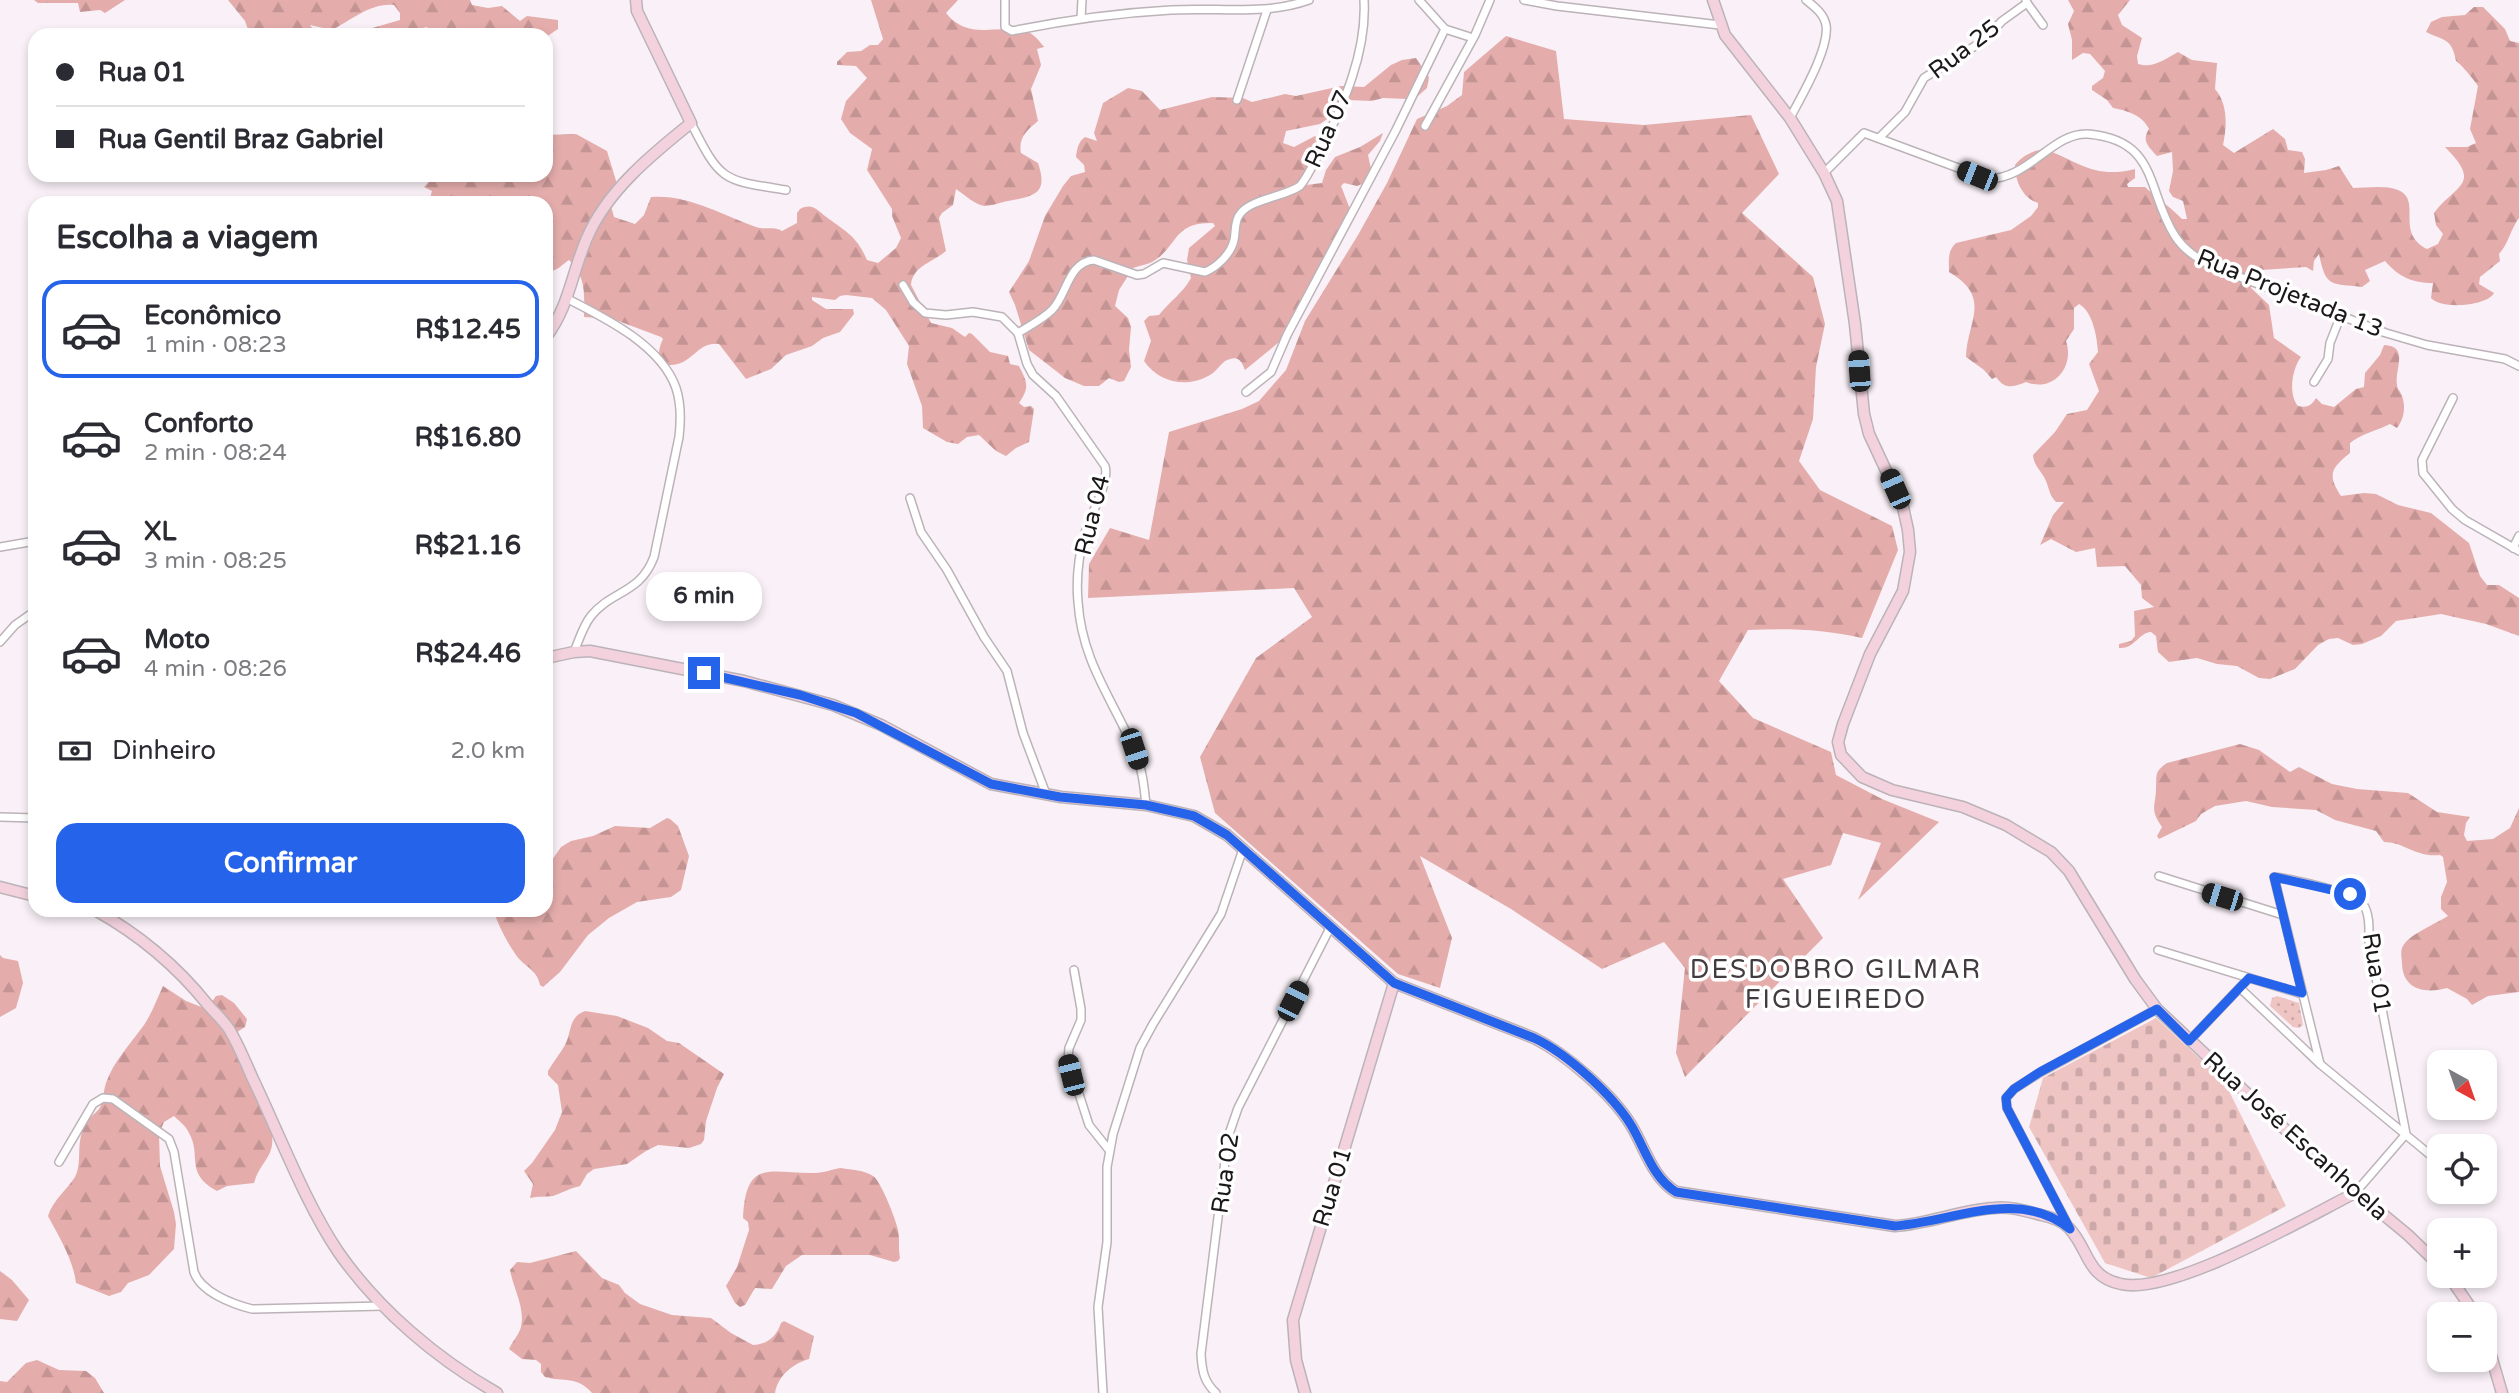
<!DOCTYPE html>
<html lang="pt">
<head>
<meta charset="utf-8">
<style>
	body { margin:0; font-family:"Varela Round",sans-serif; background:#f7f7f7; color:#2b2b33; height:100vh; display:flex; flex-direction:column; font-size:26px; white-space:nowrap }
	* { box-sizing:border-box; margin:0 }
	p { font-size:23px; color:#7c7c81 }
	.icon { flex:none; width:38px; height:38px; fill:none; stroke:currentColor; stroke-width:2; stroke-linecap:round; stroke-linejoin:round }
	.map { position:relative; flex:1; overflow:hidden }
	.side { position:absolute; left:28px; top:196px; width:525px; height:721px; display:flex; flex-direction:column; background:#fff; border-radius:21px; box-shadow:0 4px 10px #0003 }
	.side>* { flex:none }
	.top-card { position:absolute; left:28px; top:28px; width:525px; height:154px; border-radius:21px; box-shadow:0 4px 10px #0003; display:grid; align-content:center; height:154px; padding:0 28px; background:#fff }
	.needle { width:46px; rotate:140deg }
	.buttons { position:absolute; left:2427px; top:1050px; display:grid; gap:14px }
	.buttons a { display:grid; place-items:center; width:70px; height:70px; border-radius:14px; background:#fff; box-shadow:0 4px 10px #0003; font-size:35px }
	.end { position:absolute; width:32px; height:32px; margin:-16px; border:9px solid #2563eb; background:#fff; box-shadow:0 0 0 4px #fff }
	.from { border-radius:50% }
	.bubble { position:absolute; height:49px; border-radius:21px; background:#fff; box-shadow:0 4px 10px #0003; font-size:23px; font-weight:700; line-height:49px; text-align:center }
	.car { position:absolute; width:21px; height:42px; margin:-21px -10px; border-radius:9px; box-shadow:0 0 5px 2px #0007; background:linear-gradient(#222 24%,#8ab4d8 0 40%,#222 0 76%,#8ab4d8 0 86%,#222 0) }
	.top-card b { display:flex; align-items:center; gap:24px; height:66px; font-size:26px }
	.top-card b+b { border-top:2px solid #e1e1e2 }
	.top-card i { width:18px; height:18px; background:#2b2b33 }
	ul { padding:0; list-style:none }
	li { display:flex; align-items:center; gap:21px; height:98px; margin:0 14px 10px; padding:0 14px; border:4px solid transparent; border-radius:21px }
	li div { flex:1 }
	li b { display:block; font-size:26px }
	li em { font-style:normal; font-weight:700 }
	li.selected { border-color:#2563eb }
	li>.icon { width:63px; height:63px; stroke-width:1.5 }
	h2 { padding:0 28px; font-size:32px; line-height:84px }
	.pay { display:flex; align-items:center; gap:18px; height:77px; padding:0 28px; font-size:26px }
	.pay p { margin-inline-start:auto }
	.cta { display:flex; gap:14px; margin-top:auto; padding:14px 28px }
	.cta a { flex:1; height:80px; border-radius:21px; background:#2563eb; color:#fff; font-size:28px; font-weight:700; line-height:80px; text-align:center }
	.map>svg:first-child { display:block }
	.grass { fill:url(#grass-dots) }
	.forest { fill:url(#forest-firs) }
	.cemetery { fill:url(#cemetery-stones) }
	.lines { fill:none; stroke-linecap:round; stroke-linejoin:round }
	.street-casing { stroke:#bbb3b8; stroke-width:10 }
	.secondary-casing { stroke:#bbb3b8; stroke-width:13 }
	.street { stroke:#fff; stroke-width:7 }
	.secondary { stroke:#f3d2de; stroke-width:10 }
	.route { stroke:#2563eb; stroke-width:9 }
	.labels { text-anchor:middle; stroke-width:7; stroke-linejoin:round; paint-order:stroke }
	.street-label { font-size:24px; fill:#1b181a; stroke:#fff }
	.neighbourhood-label { font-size:26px; letter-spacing:2px; fill:#423c40; stroke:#fff }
</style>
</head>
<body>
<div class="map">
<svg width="2519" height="1393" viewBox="0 0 2519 1393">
	<defs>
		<pattern id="grass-dots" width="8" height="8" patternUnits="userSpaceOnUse" patternTransform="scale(1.75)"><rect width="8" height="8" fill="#efc5c4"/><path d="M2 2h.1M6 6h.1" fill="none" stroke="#cca8a8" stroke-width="1.8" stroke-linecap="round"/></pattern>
		<pattern id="forest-firs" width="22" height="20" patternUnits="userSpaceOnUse" patternTransform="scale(1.75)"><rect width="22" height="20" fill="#e4adac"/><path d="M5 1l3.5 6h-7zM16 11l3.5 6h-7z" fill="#c39493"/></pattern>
		<pattern id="cemetery-stones" width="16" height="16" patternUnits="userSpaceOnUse" patternTransform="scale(1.75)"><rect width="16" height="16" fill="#efc5c4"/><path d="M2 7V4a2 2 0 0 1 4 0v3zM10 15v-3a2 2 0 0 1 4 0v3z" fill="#cca8a8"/></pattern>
	</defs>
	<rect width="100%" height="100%" fill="#f9f1f7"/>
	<!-- grass -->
	<polygon class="grass" points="2277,996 2299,1003 2303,1025 2299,1028 2293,1027 2270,1006 2272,998"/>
	<!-- forest -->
	<g class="forest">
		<polygon points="34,0 125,0 105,13 100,10 80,12 78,3 38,3"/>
		<path d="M228,0H470L472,5L488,8L502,6L520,21L527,16L558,20V29L546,37V35H433L427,27L420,29L413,35H348L400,20V13L394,5C372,2 351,20 332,30L310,25L317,35H250L245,21Z"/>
		<path d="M871,0H958L946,13C969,42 1000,23 1028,32C1035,35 1040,42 1044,47L1037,49L1041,65L1031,89L1038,121C1027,130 1018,138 1021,153L1038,163C1049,195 1033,196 1008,201C1001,202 992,206 985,206C975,205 965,195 956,189L953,205L942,213L939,218L946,251C934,262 913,265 911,285L931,323L952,328L965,337L969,333L972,334L990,352L1008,356L1010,364L1019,366C1026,381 1031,386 1019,403L1024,407L1031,406L1034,409L1029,442L1016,448L1006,456L996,451L979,435L967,437L958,444L947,442L923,428L922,406L907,364L909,346L886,310L872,298L846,295L840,296L835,300L812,297V300L826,309H853L854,314L840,332L823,338L812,346L786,355L771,369L746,379L719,344C694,341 692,371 662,364C657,356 659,347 663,339L661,337L613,319L584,317C584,296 587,277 569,260C561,265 558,272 546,271V203H439L430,198L432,191L424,187L435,175H546V135L576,134L607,151L617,184L611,206L614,217L635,224L644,215L651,197C688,194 722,215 756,227C765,230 775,226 782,231L797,223V213L800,209C814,202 818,212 829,219C848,233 857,237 867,260L878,263L896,248L901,238L892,216V209L867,170L872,149L850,133L841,119L846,101L867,78L856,66L837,65V62L847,52L861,51L870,45H878L883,39Z"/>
		<path d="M2068,0H2130L2118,15L2122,25L2142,38L2137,56L2138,64C2153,69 2165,59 2178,52L2192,60L2217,63L2215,89C2228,104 2227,126 2223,145L2234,153L2273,129L2285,139L2288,150L2302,152L2305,159L2304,173L2326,170L2339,166L2353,188C2367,188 2385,185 2398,190C2423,200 2394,232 2427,249L2438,244L2443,234L2436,225L2434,213C2456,184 2483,185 2445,147H2467L2476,143L2470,129L2478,86C2475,81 2461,64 2456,61C2452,38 2444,41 2426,32L2431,22L2442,17L2465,15L2474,7H2483L2505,29L2510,41L2519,43V218C2510,230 2509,243 2499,254L2500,261L2480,277L2479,284L2494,293C2487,306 2442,310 2431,298L2433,283C2412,283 2399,277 2385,261L2365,270L2370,281L2362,287C2330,283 2326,288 2319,254L2314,261L2313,271L2306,267L2261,270L2251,276V288L2269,305L2274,338L2301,357C2292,369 2288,394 2298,406C2307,408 2311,406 2316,398L2322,404L2334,407L2356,389L2364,387L2365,373L2380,355L2384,345C2410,346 2394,370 2397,385C2397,389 2401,392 2402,396C2406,407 2404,419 2397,428L2390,424C2378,430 2359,435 2350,443V453C2331,468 2327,475 2341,496L2364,493L2376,494L2398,505L2431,513L2469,543L2480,576L2487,585H2499L2519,598V636L2486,624L2441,614L2396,621L2381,636L2362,644L2353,645L2338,638L2329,639L2318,645L2295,669L2270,679L2259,678L2237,666L2217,664L2197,658L2169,662L2158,652L2156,636L2151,632C2138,633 2135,649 2119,648V644L2131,641L2135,636L2134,611L2154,607L2142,598L2141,585L2125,566L2097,567L2095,548L2076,552L2051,539L2040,545L2053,515L2064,502H2056C2049,494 2050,491 2046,481C2042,471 2034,467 2033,455L2055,432L2067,414L2087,410L2099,391L2089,364L2098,352C2097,337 2093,312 2079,304L2074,308V329L2066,341C2075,367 2053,393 2026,382C2013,387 2005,390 1996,377L1992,379L1984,370L1966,357C1967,321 1993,298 1949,272C1949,261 1947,251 1956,243L2011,230L2031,216L2038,207V203C2022,198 2015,180 2015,165C2022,156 2034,150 2045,149C2081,163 2095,179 2135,169V178L2127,184L2128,187H2145C2157,199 2171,207 2182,219H2187L2183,201L2173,197L2169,191L2173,171L2172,152L2157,156C2149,147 2141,141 2149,129C2142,115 2128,111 2113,108L2107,100L2092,90V86L2103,78L2105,71L2090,54L2083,53L2072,60V40L2068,24L2074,11Z"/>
		<path d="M1506,36L1556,51L1564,119L1644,125L1751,115L1779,174L1742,213L1813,277L1825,324L1816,367L1813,419L1799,461L1820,490L1892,526L1898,550L1862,638C1824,629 1787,628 1748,630L1719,681L1753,718L1831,752L1836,775L1882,799L1939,822L1858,900L1881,843L1843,833L1831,865L1783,879L1823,938L1685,1077L1676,1053L1685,968L1664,942L1602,969L1511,909L1420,856L1452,938L1440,988L1398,974L1215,813L1200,757L1256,658L1312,617L1294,588L1088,598L1089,564L1110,528L1149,540L1169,432L1242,409L1259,401L1286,370L1305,321L1358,235L1387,183L1417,119L1447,106L1462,95L1464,72Z"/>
		<path d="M1416,58L1429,77L1427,88L1418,96L1407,99L1383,98L1372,101L1348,100L1336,106L1330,117L1320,124L1286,131L1283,143L1294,147L1315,136L1323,144L1306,185L1322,183L1326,170L1335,157L1360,147L1383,133L1380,141L1368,155L1371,169L1367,182L1357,186L1344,183L1341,186L1350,209L1289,334L1245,370C1242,362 1239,356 1230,359C1222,361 1219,368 1213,373C1190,389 1160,384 1144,361L1151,341L1144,321L1149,316L1159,315C1170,301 1183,293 1191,278L1187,260L1189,248L1215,226L1213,223C1171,222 1179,248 1150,263C1145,265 1138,266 1133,268L1119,290L1115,306L1128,318L1131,327L1129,350L1131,367L1124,381L1119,382L1109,378L1099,386H1084L1065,378L1029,350L1015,305L1009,292L1029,261L1045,216L1063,186L1071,176L1085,172L1084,165L1076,157C1077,149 1078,142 1085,137L1097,141L1094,133L1103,103L1128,88L1142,91L1160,110L1212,97L1243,98L1252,102L1285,94L1296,96L1341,86L1364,87L1391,65L1402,60Z"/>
		<path d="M2240,744L2259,750L2290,772L2299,767L2332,784L2357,789L2408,793L2437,812L2470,817L2466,823L2464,835L2467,841L2493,839L2510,828L2519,808V992L2488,996L2472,1005L2467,999L2447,988C2426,994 2403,990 2402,964C2402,956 2399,950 2405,943C2413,933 2437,923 2448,916L2441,909V897L2447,882L2443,857L2440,855C2417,858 2404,842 2384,842L2376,831L2335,820L2316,810L2272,807L2246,801L2215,806L2201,814L2196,821L2159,839L2157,836L2162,827C2149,809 2156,806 2156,788C2157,774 2154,772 2167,763Z"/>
		<path d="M667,818L670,819L678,826L689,856L681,890L671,897L637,902L609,918L588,935L560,972L543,987L540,985C537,969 524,967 516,955C506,941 499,926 493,910H546V862L552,860L561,847L571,841L593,836L615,826L650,828Z"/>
		<polygon points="0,955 3,958 18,961 23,983 16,1008 0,1017"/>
		<path d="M163,986L186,1001L204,1008L209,1006L216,996L222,995L234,1003L247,1019L245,1027L234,1034L271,1129C277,1157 261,1159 254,1183L227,1186L217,1191C184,1173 202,1156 189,1133C186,1126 179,1121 174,1116L164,1122L159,1134L160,1166L174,1212L176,1224L174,1249L149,1275L128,1283L121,1292L109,1296L76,1283C73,1259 59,1237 48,1216C53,1200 66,1191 75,1177C83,1162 75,1144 85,1125C88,1118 94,1115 99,1109C104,1102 103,1091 106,1083C113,1062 131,1043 144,1025C152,1013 157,999 163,986Z"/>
		<path d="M585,1011L617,1016L648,1028L667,1041L679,1043L724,1074L717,1088L706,1121L704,1140L701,1144L689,1148L658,1145L646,1151L627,1164L594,1169L587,1174L580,1186C570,1188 562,1193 553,1196C546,1197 538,1196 530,1198L533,1184L524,1171L532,1163L555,1130L562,1112L558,1085L548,1075V1071C553,1062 560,1054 565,1045C572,1032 568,1017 585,1011Z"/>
		<path d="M841,1168C852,1170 864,1170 873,1176C881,1181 896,1220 898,1230C900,1240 898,1248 900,1258L898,1261L894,1262L870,1255H802L786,1266L772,1289L755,1288L745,1305L740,1307L735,1303L726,1286L737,1267L749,1230L748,1222L743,1218C746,1157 770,1174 815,1173C824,1173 832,1169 841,1168Z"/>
		<path d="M576,1251L602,1278L619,1285L625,1293L640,1304L672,1315L711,1318L731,1333L753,1345C768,1344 776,1337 781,1323L784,1321L814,1336L809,1359C792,1364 778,1376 775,1393H592C578,1376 563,1382 545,1377L541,1372V1364L536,1360L522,1359L509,1349C512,1342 517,1337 520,1330C527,1311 513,1288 510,1270L517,1262L530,1263Z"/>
		<polygon points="0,1271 12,1280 29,1300 17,1321 0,1319"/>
		<polygon points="37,1360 59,1370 86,1371 95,1378 104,1393 0,1393 0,1381 7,1382 26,1363"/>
	</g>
	<!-- cemetery -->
	<polygon class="cemetery" points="2156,1018 2224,1081 2286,1206 2151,1278 2105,1263 2029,1127 2043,1078"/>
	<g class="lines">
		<defs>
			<g id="street">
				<path d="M1005,0V27L1012,31C1066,20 1116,13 1171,10C1218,7 1264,16 1309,0"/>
				<polyline points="1419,0 1445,29 1473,38"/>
				<polyline points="1524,0 1557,6 1720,25"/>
				<polyline points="2027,3 2043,25"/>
				<polyline points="1081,18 1082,0"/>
				<polyline points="1237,100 1267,10"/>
				<path d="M1790,118C1801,97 1830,48 1826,25C1824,14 1815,7 1806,0"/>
				<path d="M691,123C721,182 722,180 786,190"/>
				<polyline points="1425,126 1475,35 1490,0"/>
				<polyline points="1880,137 1905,112 1924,78 1983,41 2002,21 2027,3 2026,0"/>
				<path d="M1824,173L1864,133L1988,179C2029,179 2053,132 2088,134C2159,140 2146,191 2175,236C2184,250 2197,258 2211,266L2386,333L2427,345L2505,359L2519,366"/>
				<path d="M903,285L913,302L925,313L946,315L973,312L1002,317L1018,333L1027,364L1033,375L1056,396L1105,466C1110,482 1090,515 1085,533C1079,554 1076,580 1078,602C1082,661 1111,697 1133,747C1142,766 1144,785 1146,805"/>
				<path d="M568,299C605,318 661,345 676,388C681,403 681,420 679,437L654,557C640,594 612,590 591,616C583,626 579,640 574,652"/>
				<path d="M1018,333C1029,326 1043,319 1052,310C1067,295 1068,262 1094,260L1137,275L1144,274L1163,263L1205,272C1217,267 1231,254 1234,240C1236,232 1234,221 1240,214C1251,199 1284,197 1300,186C1309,175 1314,162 1321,149C1344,104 1367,51 1364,0"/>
				<polyline points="2314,382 2328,359 2330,343 2341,315"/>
				<polyline points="1246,392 1271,372 1287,335 1396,130 1445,29"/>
				<polyline points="2453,398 2422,460 2423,473 2452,509 2465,520 2519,551"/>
				<polyline points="910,498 921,532 947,570 984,637 1007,671 1023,733 1046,794"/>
				<polyline points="0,547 35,541"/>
				<polyline points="2513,548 2519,536"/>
				<polyline points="0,642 15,625 35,611"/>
				<polyline points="0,817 35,818"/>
				<polyline points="2159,876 2283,915"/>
				<polyline points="2158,950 2302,994"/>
				<polyline points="1074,970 1081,1009 1081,1020 1069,1048 1068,1060 1089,1125 1109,1150"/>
				<polyline points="2240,988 2320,1064 2440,1163"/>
				<polyline points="2189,1041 2249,978"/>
				<path d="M2320,1064L2274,877C2291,879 2354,892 2363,904C2370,914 2369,929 2369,941L2406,1134L2355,1193"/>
				<path d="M59,1162L93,1104L103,1098L113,1099L169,1139L174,1152L194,1272C201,1292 232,1304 252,1309L383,1306"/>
				<polyline points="2068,1225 2007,1108 2006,1098 2014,1089 2041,1072 2157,1009"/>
				<polyline points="1103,1393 1098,1307 1107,1242 1107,1167 1113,1134 1140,1048 1153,1024 1221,914 1243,849"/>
				<path d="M1216,1393C1204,1382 1202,1371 1201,1354L1228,1137L1238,1108L1330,928"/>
			</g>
			<g id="secondary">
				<polyline points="1713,0 1725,35 1790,118 1824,173 1837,201 1855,324 1864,414 1869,434 1903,507 1908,530 1910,552 1903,591 1870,654 1843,724 1838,742 1841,755 1862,777 1892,790 1963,807 2006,825 2051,852 2069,871 2135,979 2157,1009 2321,1163 2408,1235 2440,1266"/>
				<path d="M546,337C569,307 572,272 587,238C607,191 651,155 691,123L637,11L636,0"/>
				<path d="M546,658L574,652L590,651L744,681L833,705L881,725L991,784L1061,797L1146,805L1194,816L1227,835L1394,983L1534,1038C1566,1054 1612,1094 1631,1125C1645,1148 1652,1177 1676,1192L1895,1226C1929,1224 1960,1210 1994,1208C2009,1206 2026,1211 2041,1215C2051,1217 2061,1220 2069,1228C2089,1249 2086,1277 2121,1284C2171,1296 2307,1217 2355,1193"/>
				<polyline points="0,887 35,896"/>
				<path d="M95,910C140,935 176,965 208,1005C215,1013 223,1020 229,1029C238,1044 245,1061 252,1077C279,1133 305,1203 339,1253C379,1310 437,1359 497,1393"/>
				<polyline points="2449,1276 2475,1314"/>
				<polyline points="2485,1335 2502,1393"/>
				<polyline points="1305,1393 1296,1360 1293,1320 1394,983"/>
			</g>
		</defs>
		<!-- street casing -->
		<use href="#street" class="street-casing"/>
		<!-- secondary casing -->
		<use href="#secondary" class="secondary-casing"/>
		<!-- street -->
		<use href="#street" class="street"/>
		<!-- secondary -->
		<use href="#secondary" class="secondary"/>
	</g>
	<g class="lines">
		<!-- route -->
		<path class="route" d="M704,673L800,695L856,713L991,784L1060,797L1146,805L1194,816L1227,835L1394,983L1534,1038C1566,1053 1612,1094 1631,1125C1645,1148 1652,1177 1676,1192L1895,1226C1952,1222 2018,1187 2070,1229L2007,1108L2006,1098L2014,1089L2040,1072L2157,1009L2189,1041L2249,978L2302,993L2274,877L2350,894"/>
	</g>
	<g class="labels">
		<!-- street labels -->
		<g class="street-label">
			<text transform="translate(1964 49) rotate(-37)" y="8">Rua 25</text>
			<text transform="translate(1328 129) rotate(-66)" y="8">Rua 07</text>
			<text transform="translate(2290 293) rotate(22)" y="8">Rua Projetada 13</text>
			<text transform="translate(1092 515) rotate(-76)" y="8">Rua 04</text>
			<text transform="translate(2377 973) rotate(81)" y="8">Rua 01</text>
			<text transform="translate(2296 1136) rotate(42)" y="8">Rua José Escanhoela</text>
			<text transform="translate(1225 1173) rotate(-82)" y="8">Rua 02</text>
			<text transform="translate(1332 1187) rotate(-73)" y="8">Rua 01</text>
		</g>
		<!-- neighbourhood labels -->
		<g class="neighbourhood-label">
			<text x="1836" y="978">DESDOBRO GILMAR<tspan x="1836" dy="30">FIGUEIREDO</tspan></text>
		</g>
	</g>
</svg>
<div class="buttons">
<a><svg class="needle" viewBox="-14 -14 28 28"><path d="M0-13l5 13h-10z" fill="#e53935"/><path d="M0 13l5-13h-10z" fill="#7c7c81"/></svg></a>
<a><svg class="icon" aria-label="locate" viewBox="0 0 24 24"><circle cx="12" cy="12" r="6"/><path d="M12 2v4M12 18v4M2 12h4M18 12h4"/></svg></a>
<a>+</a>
<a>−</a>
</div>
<i class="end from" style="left:2350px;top:894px"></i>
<i class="end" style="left:704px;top:673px"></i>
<div class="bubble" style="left:646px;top:572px;width:116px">6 min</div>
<i class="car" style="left:1977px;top:176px;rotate:292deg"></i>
<i class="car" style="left:1859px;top:371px;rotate:356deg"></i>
<i class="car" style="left:1895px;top:489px;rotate:336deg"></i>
<i class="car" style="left:1134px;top:749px;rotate:162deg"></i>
<i class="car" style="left:2222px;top:897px;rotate:287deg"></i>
<i class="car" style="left:1293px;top:1001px;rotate:27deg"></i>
<i class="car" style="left:1071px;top:1075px;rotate:346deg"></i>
<div class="top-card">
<b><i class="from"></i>Rua 01</b>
<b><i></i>Rua Gentil Braz Gabriel</b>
</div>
<section class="side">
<h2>Escolha a viagem</h2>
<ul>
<li class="selected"><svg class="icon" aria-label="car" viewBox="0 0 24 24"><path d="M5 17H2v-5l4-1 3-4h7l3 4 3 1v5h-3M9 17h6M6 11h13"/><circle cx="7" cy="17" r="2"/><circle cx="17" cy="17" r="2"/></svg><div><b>Econômico</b><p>1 min · 08:23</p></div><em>R$12.45</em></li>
<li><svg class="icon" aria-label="car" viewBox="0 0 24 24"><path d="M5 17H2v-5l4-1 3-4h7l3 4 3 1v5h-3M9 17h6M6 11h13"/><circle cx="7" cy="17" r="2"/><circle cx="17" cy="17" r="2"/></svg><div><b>Conforto</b><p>2 min · 08:24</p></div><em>R$16.80</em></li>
<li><svg class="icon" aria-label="car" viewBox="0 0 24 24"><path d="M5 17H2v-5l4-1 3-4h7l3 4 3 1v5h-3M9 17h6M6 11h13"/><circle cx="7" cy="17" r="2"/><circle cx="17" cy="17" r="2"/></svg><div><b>XL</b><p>3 min · 08:25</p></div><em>R$21.16</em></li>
<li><svg class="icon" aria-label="car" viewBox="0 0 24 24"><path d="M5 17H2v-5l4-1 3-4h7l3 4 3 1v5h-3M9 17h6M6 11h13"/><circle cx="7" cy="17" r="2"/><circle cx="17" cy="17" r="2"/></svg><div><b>Moto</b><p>4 min · 08:26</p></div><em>R$24.46</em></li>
</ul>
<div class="pay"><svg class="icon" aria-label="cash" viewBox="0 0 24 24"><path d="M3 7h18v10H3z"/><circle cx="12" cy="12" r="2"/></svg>Dinheiro<p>2.0 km</p></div>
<div class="cta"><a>Confirmar</a></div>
</section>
</div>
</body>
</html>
